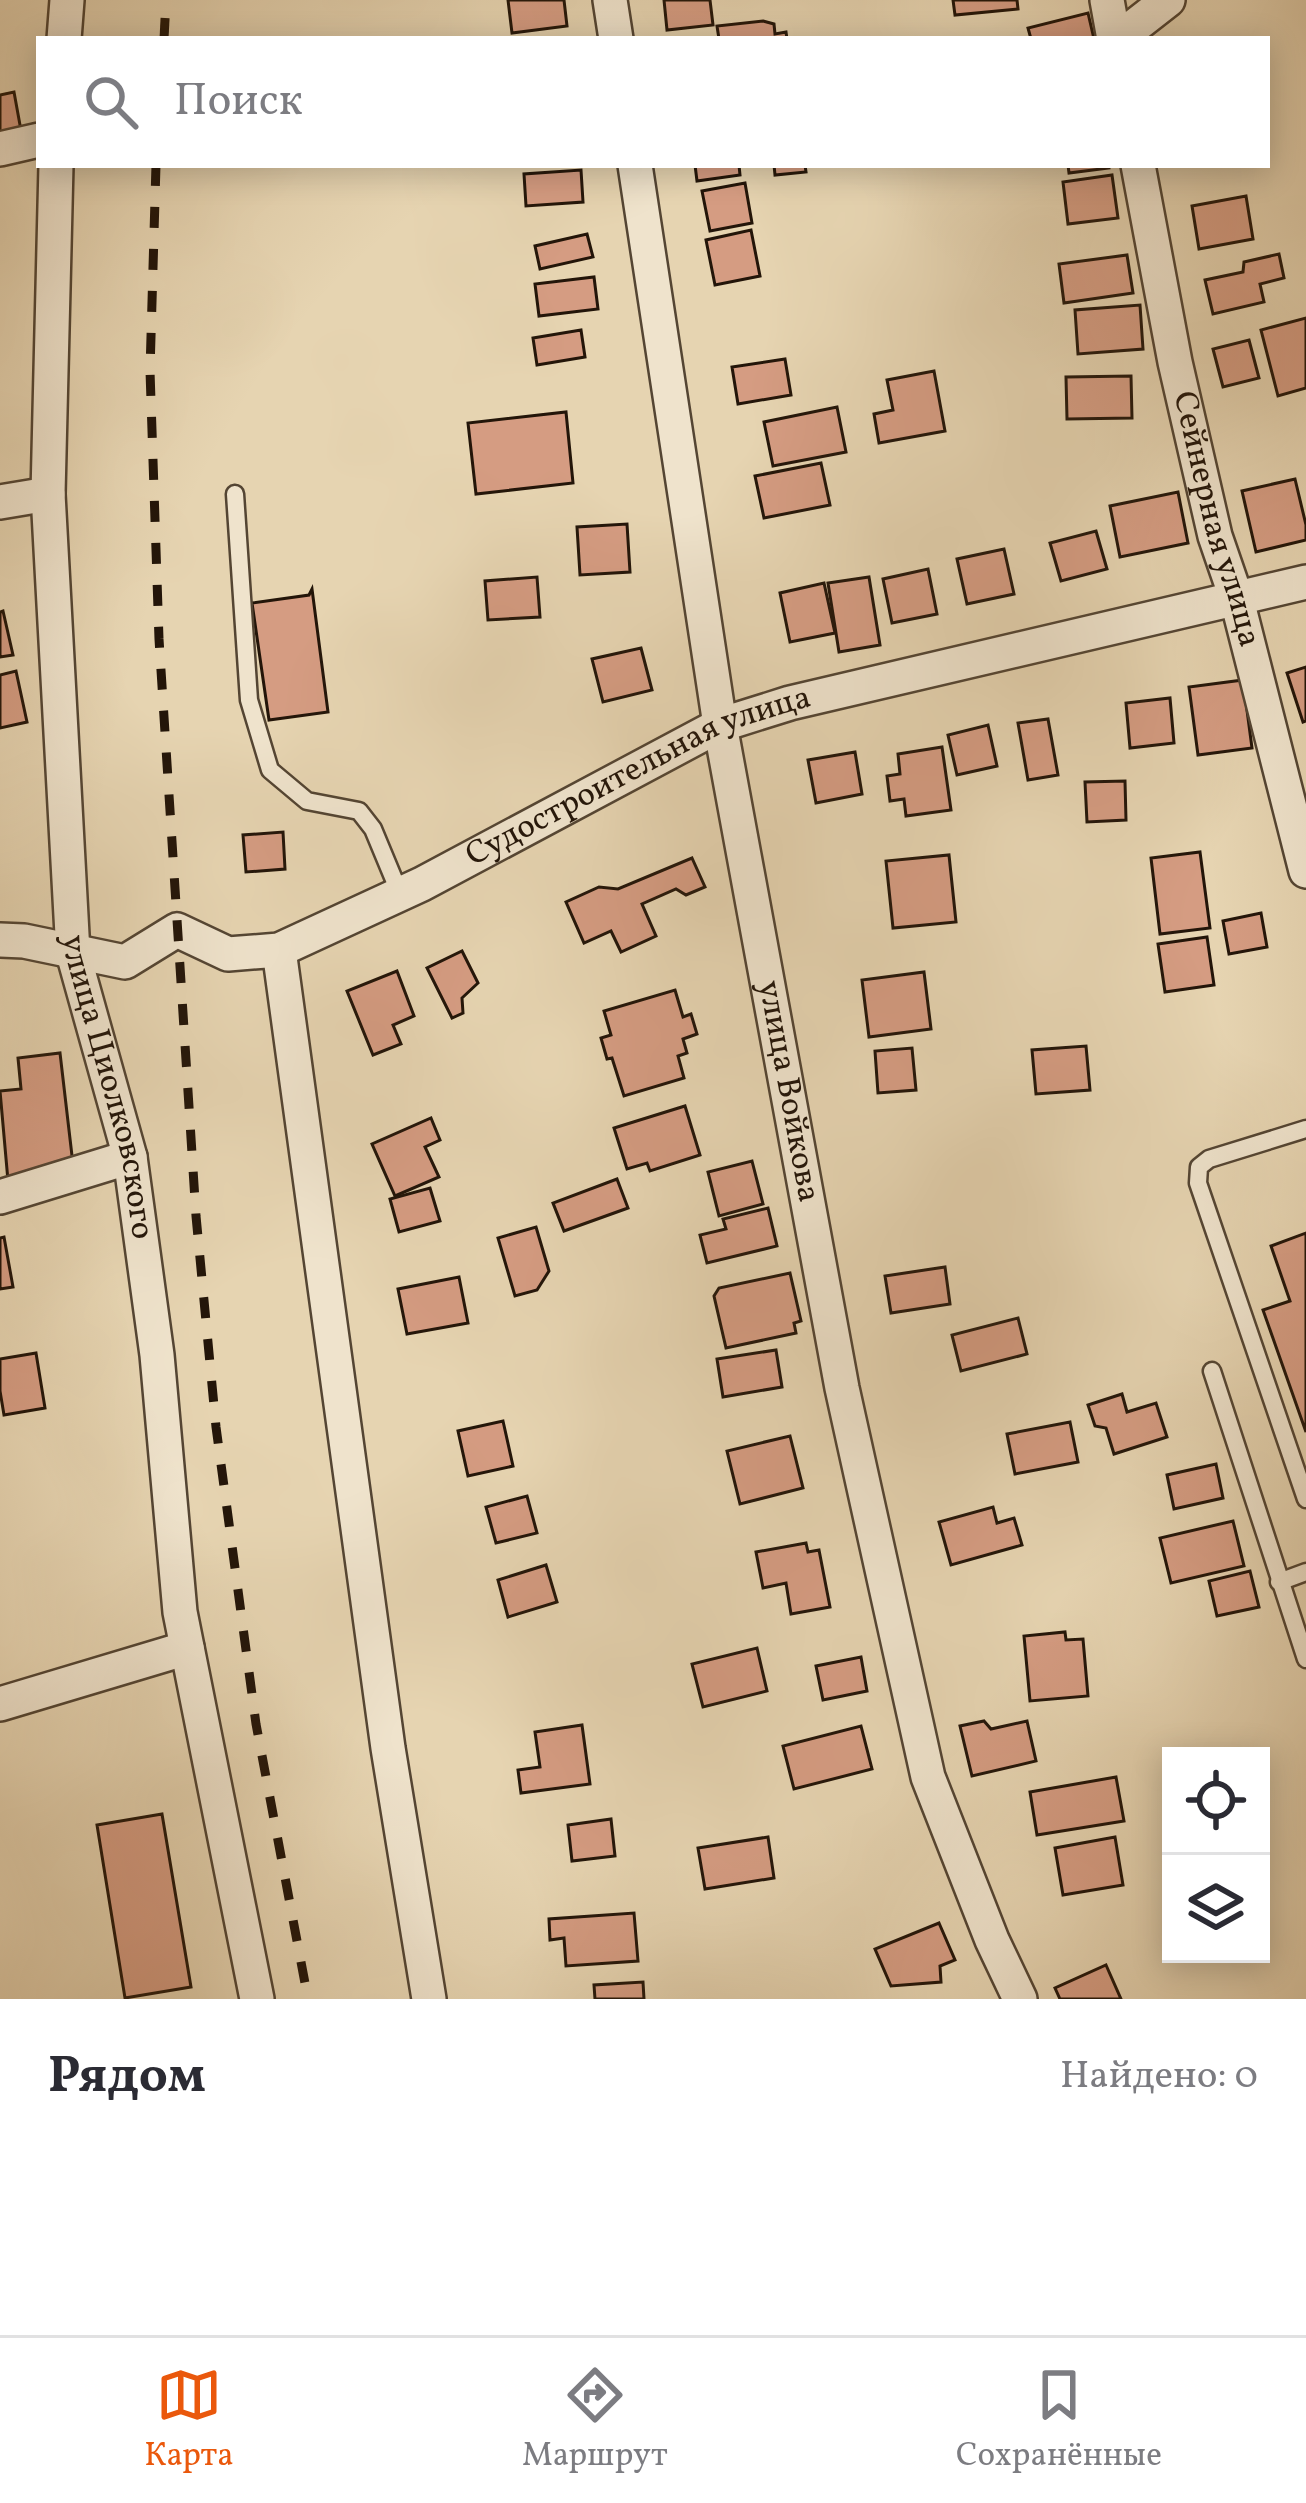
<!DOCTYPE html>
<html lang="ru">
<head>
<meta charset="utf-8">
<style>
	:root { --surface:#fff; --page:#f2f2f3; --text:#2b2b33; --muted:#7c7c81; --line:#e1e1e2; --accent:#ea580c }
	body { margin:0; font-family:Vollkorn,serif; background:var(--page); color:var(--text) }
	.controls { position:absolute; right:36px; bottom:36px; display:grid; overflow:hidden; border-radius:0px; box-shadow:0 6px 30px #0003 }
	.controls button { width:108px; height:108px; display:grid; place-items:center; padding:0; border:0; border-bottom:3px solid var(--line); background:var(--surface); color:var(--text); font:60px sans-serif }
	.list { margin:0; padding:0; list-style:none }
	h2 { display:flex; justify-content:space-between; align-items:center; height:156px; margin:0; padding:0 48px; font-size:51px }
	h2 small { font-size:39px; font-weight:400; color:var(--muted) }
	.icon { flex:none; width:66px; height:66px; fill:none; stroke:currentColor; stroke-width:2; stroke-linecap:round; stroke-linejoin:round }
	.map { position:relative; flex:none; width:1306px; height:1999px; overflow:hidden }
	.search { position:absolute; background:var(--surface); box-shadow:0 6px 30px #0003; left:36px; right:36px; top:36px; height:132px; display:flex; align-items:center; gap:30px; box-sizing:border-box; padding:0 42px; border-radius:0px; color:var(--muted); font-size:45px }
	.sheet { height:336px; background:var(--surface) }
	nav { display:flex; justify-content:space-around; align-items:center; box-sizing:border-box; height:168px; border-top:3px solid var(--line); background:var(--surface); font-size:33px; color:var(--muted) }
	nav a { display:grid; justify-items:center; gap:6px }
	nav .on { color:var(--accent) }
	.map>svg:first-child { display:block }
	.building { fill:#d59c82; stroke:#231509; stroke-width:3 }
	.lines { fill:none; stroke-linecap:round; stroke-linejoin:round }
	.service-casing { stroke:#544533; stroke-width:21 }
	.minor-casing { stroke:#544533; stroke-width:38 }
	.service { stroke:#efe3cc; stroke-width:16 }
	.minor { stroke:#efe3cc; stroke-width:33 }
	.rail { stroke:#231509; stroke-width:9; stroke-dasharray:21 21; stroke-linecap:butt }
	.labels { text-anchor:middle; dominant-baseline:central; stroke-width:10; stroke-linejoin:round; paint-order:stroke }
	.street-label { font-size:33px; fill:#231509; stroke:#efe3cc }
</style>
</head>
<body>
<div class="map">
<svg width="1306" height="1999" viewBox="0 0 1306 1999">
	<rect width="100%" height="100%" fill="#e6d4b1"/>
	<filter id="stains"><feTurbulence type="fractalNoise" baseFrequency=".00167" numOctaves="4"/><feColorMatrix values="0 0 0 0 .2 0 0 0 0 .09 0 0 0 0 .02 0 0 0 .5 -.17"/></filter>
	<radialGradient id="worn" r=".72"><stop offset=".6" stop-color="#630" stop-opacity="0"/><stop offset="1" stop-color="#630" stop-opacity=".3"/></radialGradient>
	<!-- building -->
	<g class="building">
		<polygon points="508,0 564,0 567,26 512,33"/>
		<polygon points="664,0 710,0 713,25 667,30"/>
		<polygon points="953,0 1017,0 1018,9 955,15"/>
		<polygon points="1088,13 1094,39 1031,39 1028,28"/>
		<polygon points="763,21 774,24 775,34 786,32 787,39 719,39 717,26"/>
		<polygon points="14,92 22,136 0,140 0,95"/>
		<polygon points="695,165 739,165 740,175 697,181"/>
		<polygon points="774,165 805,165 806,172 775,175"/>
		<polygon points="1068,165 1109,165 1109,168 1069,173"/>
		<polygon points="581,170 583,202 526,206 524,174"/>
		<polygon points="1112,175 1118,218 1068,224 1063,182"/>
		<polygon points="745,183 752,223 710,231 702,191"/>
		<polygon points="1246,196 1253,239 1199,249 1192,206"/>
		<polygon points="751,230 760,276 715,285 706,240"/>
		<polygon points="587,234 593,257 540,269 535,246"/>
		<polygon points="1279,254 1284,278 1260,284 1264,302 1213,314 1205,280 1243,272 1244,262"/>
		<polygon points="1127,255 1133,293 1064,303 1059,264"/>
		<polygon points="594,277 598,309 539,316 535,284"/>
		<polygon points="1140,305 1143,349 1078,354 1075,310"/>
		<polygon points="1306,318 1306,388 1278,396 1261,330"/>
		<polygon points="581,330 585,357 537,365 533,338"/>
		<polygon points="1249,340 1259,378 1223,387 1213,349"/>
		<polygon points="785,359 791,395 738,404 732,367"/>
		<polygon points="934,371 945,431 879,443 874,414 893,410 887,380"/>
		<polygon points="1131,376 1132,418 1067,419 1066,377"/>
		<polygon points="837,407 846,452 773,466 764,422"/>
		<polygon points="566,412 573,483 476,494 468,423"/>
		<polygon points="821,463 830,505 764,518 755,476"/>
		<polygon points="1295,479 1306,525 1306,540 1256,552 1242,491"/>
		<polygon points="1178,492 1188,543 1120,557 1110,506"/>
		<polygon points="627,524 630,572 580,575 577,527"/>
		<polygon points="1096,531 1107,569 1061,581 1050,543"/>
		<polygon points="1004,549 1014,594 967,604 957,559"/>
		<polygon points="928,569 937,614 892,623 883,579"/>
		<polygon points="537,577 540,617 488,620 485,581"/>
		<polygon points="869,577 880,645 839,652 828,583"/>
		<polygon points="824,583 835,633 790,642 780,593"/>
		<polygon points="312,589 328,712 269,720 252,603 309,595"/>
		<polygon points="3,611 13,655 0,657 0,612"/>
		<polygon points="641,648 652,690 603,702 592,659"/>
		<polygon points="1306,667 1306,721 1303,722 1287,673"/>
		<polygon points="16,671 27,722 0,728 0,675"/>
		<polygon points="1243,680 1252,748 1198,755 1189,687"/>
		<polygon points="1170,698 1174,743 1130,748 1126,703"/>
		<polygon points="1048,719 1058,775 1028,780 1018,723"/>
		<polygon points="988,725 997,766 957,775 948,735"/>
		<polygon points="942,747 951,810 906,816 904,799 890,801 887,776 900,774 898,754"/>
		<polygon points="855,752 862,794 816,803 808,760"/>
		<polygon points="1125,781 1126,820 1087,822 1085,782"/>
		<polygon points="283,832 285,869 246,872 243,835"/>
		<polygon points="1200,852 1210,928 1160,934 1151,858"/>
		<polygon points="949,855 956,922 893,928 886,861"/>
		<polygon points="692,858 705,887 686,895 676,889 642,904 656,936 621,952 611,931 584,943 566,902 599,887 618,889"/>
		<polygon points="1261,913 1267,947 1229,954 1223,921"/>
		<polygon points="1207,937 1214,985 1165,992 1158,944"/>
		<polygon points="462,951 478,983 462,998 463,1013 452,1018 427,968"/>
		<polygon points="397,971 414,1016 393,1025 401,1044 373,1055 347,991"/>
		<polygon points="924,972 931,1029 869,1037 862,980"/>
		<polygon points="675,990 683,1017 691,1014 697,1034 683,1039 687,1053 678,1056 684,1078 624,1096 612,1058 607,1059 601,1038 611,1035 604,1011"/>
		<polygon points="1086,1046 1090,1090 1036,1094 1032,1050"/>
		<polygon points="912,1048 916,1090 878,1093 875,1051"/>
		<polygon points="60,1053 74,1173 8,1181 0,1091 21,1089 18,1058"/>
		<polygon points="685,1106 700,1155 650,1171 647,1163 627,1169 614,1128"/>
		<polygon points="431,1118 440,1140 425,1147 439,1177 395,1196 372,1144"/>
		<polygon points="752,1161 763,1204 719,1216 708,1172"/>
		<polygon points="617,1179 628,1208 564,1231 553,1203"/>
		<polygon points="430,1188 440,1221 399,1232 390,1199"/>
		<polygon points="768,1208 777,1246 707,1263 700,1235 726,1229 723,1219"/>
		<polygon points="536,1227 549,1271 537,1290 515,1296 498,1238"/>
		<polygon points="1306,1233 1306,1432 1263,1310 1290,1301 1271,1246"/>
		<polygon points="4,1237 13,1287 0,1289 0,1238"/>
		<polygon points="945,1267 950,1304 891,1313 885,1276"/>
		<polygon points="790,1273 801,1321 794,1323 796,1333 726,1348 714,1296 719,1288"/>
		<polygon points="459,1277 468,1323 407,1334 398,1289"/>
		<polygon points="1018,1318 1027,1354 961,1371 952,1335"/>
		<polygon points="776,1350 782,1387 723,1397 717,1359"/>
		<polygon points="36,1353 45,1408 4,1415 0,1391 0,1359"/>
		<polygon points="1122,1394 1127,1412 1156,1403 1167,1437 1114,1454 1106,1428 1095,1426 1088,1405"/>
		<polygon points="503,1421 513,1466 468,1476 458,1431"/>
		<polygon points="1070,1422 1078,1462 1015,1474 1007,1434"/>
		<polygon points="790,1436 803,1488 740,1504 727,1451"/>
		<polygon points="1216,1464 1223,1498 1174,1509 1167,1475"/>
		<polygon points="527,1496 537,1533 496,1543 486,1507"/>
		<polygon points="993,1507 997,1523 1014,1518 1022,1545 951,1565 939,1522"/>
		<polygon points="1233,1521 1244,1566 1171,1583 1160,1538"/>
		<polygon points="806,1543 808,1552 819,1550 830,1607 791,1614 786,1583 763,1588 756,1552"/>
		<polygon points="546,1565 557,1602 508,1617 498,1580"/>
		<polygon points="1250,1571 1259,1607 1217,1616 1209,1581"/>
		<polygon points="1065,1632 1066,1640 1083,1639 1088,1696 1030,1701 1024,1636"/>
		<polygon points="757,1648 767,1691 703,1707 692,1664"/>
		<polygon points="861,1657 867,1691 823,1700 816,1666"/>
		<polygon points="984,1721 991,1729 1027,1721 1036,1761 972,1776 960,1726"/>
		<polygon points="582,1725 590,1784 521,1793 518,1770 540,1767 535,1732"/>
		<polygon points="861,1726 872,1769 794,1789 783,1746"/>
		<polygon points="1116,1777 1124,1821 1037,1835 1030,1792"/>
		<polygon points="162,1814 191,1987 125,1998 97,1825"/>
		<polygon points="611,1819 615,1856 572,1861 568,1825"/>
		<polygon points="768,1837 774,1878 705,1889 698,1848"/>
		<polygon points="1115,1837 1123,1885 1063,1895 1055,1848"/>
		<polygon points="634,1913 638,1961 566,1966 564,1938 550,1940 549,1919"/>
		<polygon points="939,1923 955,1960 940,1966 941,1982 891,1986 875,1949"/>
		<polygon points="1106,1965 1121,1999 1060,1999 1055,1988"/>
		<polygon points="643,1982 644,1999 595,1999 594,1985"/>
	</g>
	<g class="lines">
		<!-- service casing -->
		<g class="service-casing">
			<g id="service">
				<polyline points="235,494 249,700 270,770 307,801 359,811 373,829 400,894"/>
				<polyline points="1306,1129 1209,1159 1199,1167 1198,1183 1306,1499"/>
				<polyline points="1212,1371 1306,1659"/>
				<polyline points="1279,1582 1306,1572"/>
			</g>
		</g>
		<!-- minor casing -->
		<g class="minor-casing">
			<g id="minor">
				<polyline points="610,0 616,39"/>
				<polyline points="1107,0 1114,39"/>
				<polyline points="64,39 67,0"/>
				<polyline points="1118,39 1168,0"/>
				<polyline points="0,149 39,140"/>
				<path id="s1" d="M56 165 48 494 73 953 130 1157 157 1355 180 1612 257 1999"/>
				<path id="s2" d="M635 165 720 725 842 1388 928 1777 992 1940 1020 1999"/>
				<path id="s3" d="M1138 165 1175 362 1215 536 1237 600 1306 871"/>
				<polyline points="0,502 48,494"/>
				<path id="s4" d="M0 940 24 941 125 962 177 930 228 954 279 950 422 884 720 725 790 703 1306 582"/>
				<polyline points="279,950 388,1748 429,1999"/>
				<polyline points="0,1197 130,1157"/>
				<polyline points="0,1704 187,1648"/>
			</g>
		</g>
		<!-- service -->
		<use href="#service" class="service"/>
		<!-- minor -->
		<use href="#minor" class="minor"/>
		<!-- rail -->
		<g class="rail">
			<polyline points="164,39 166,0"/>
			<polyline points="156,165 150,371 159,639 196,1216 216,1427 256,1724 308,1999"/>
		</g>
	</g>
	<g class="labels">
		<!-- street labels -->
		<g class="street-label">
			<text stroke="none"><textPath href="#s3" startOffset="363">Сейнерная улица</textPath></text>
			<text stroke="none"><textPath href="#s4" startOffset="696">Судостроительная улица</textPath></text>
			<text stroke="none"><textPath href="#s1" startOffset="927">улица Циолковского</textPath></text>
			<text stroke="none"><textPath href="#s2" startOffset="939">улица Войкова</textPath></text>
		</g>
	</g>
	<rect width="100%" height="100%" filter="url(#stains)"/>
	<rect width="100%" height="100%" fill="url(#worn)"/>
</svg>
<div class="controls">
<button><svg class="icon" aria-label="locate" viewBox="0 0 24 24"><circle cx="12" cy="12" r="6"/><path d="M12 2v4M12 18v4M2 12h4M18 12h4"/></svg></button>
<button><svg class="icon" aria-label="layers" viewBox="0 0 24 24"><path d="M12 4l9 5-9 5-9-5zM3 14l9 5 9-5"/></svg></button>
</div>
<div class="search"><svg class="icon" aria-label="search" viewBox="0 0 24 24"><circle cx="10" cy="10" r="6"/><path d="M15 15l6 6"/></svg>Поиск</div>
</div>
<section class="sheet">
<h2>Рядом<small>Найдено: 0</small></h2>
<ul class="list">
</ul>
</section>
<nav>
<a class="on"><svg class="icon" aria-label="map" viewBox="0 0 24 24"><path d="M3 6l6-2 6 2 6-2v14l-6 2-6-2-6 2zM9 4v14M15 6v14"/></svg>Карта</a>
<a><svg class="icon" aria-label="directions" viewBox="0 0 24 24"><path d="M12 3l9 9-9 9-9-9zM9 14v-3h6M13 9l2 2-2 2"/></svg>Маршрут</a>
<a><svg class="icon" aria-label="saved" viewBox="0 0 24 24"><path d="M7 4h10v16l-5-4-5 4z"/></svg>Сохранённые</a>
</nav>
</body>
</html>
